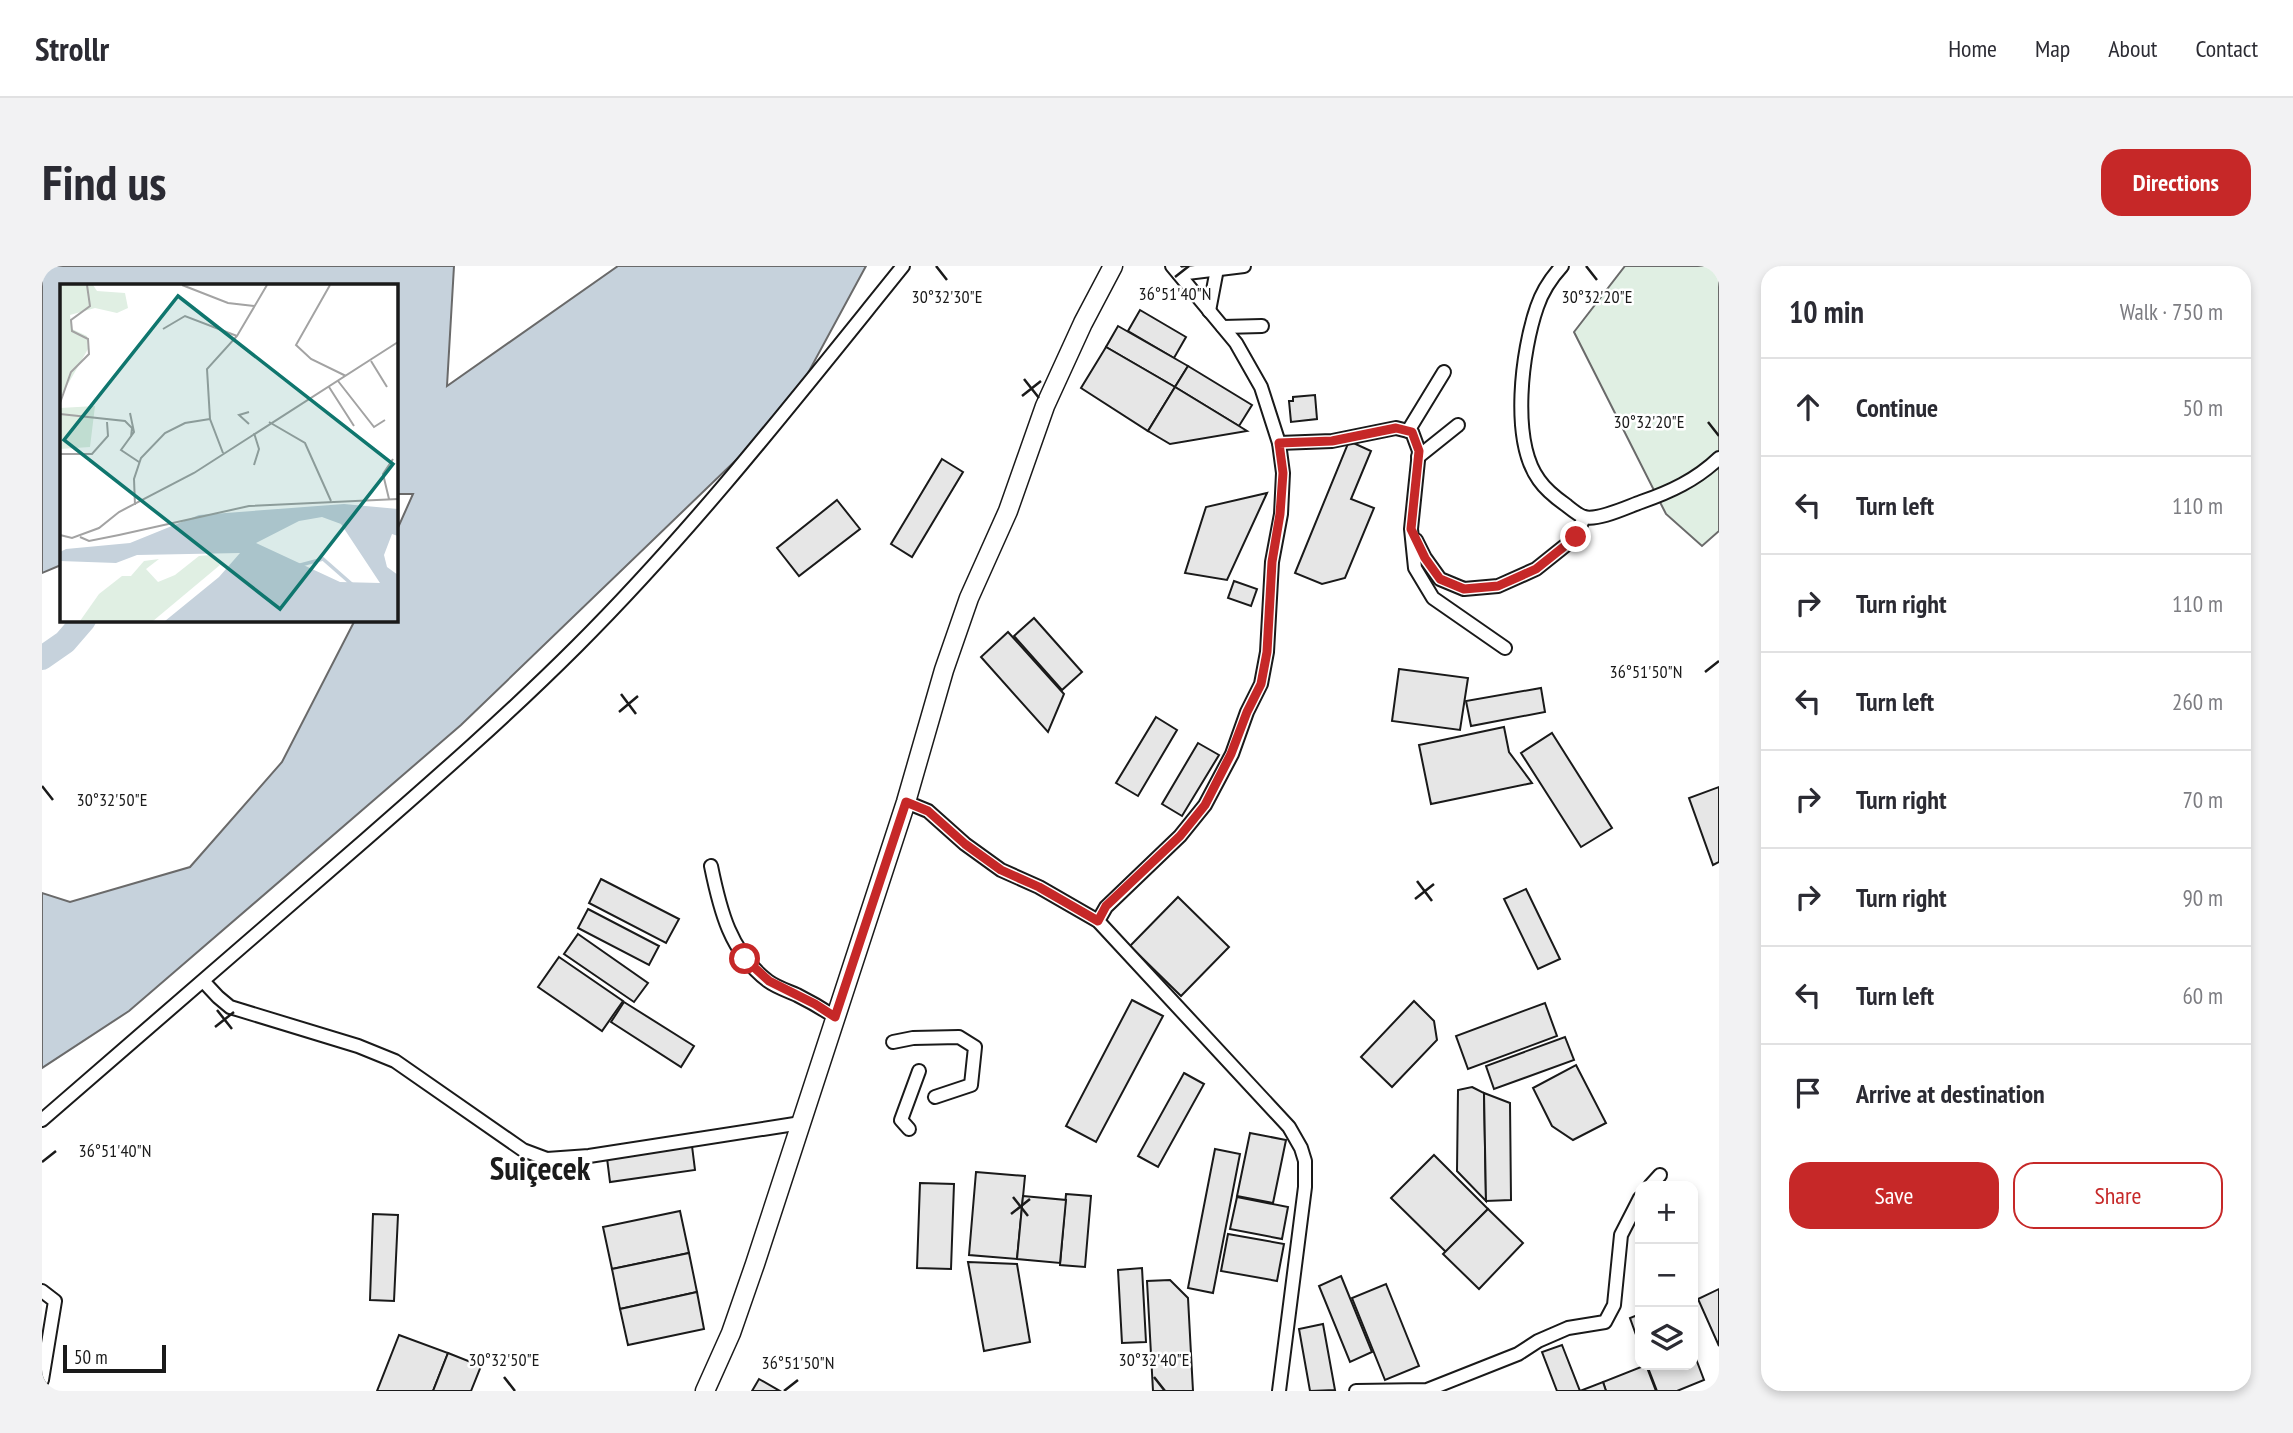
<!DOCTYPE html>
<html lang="en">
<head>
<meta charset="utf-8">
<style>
	:root { --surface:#fff; --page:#f2f2f3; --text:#2b2b33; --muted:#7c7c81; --line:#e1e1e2; --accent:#c62828 }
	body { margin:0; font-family:"PT Sans Narrow",sans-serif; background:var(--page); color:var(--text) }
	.controls { position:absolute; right:21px; bottom:21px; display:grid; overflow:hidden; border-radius:14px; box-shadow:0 4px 10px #0003 }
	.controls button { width:63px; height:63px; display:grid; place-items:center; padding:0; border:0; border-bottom:2px solid var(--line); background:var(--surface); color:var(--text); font:35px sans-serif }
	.scale { position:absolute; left:21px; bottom:18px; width:103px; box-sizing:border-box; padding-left:7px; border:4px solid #1a1a1a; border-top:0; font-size:19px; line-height:24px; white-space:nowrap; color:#1a1a1a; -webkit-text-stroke:5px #fff; paint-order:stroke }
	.stop { position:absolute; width:21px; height:21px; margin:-16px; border:5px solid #c62828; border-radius:50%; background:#fff }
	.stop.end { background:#c62828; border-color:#fff; box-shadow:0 2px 7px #0008 }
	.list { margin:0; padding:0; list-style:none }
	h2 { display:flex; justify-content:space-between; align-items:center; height:91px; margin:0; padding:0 28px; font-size:30px }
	h2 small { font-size:23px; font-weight:400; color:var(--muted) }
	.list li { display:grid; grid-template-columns:46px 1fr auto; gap:21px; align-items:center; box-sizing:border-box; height:98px; padding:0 28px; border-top:2px solid var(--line) }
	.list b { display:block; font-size:26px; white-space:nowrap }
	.list em { font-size:23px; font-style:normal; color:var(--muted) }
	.actions { display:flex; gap:14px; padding:21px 28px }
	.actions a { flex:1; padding:16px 0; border:2px solid var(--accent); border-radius:21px; text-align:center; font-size:24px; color:var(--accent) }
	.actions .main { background:var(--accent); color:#fff }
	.icon { flex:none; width:38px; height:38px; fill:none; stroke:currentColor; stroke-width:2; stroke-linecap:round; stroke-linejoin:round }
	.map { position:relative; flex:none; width:1677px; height:1125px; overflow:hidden; border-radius:21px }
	header { display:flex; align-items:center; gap:42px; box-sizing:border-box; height:98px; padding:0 35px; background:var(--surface); border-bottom:2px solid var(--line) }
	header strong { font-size:33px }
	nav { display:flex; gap:38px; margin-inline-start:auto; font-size:24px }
	.intro { display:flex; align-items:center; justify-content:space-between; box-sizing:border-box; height:168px; padding:0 42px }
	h1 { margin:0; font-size:49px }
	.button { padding:18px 32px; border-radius:21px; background:var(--accent); color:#fff; font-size:24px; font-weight:700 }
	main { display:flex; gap:42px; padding:0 42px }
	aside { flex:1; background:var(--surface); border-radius:21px; box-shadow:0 4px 10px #0003 }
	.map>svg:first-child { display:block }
	.green { fill:#e0efe3; stroke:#6a6a6a; stroke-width:2 }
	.water { fill:#c6d2dc; stroke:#6a6a6a; stroke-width:2 }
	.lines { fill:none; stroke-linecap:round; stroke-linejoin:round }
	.river { stroke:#c6d2dc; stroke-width:24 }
	.building { fill:#e6e6e6; stroke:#1a1a1a; stroke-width:2 }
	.street-casing { stroke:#1a1a1a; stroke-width:16 }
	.secondary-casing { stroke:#1a1a1a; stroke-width:21 }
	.street { stroke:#fff; stroke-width:12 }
	.secondary { stroke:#fff; stroke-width:18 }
	.route { stroke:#c62828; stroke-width:9 }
	.ticks { fill:none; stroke:#1a1a1a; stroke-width:2.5 }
	.labels { text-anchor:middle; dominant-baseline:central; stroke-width:5; stroke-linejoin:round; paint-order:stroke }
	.district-label { font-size:33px; font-weight:bold; fill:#1a1a1a; stroke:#fff }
	.inset-river { fill:none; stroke:#c6d2dc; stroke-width:3.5 }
	.inset-road { fill:none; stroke:#a3a3a3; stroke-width:2 }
	.view { fill:#0f766e; fill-opacity:0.15; stroke:#0f766e; stroke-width:3.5 }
	.inset-edge { fill:none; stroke:#1a1a1a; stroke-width:3.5 }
	.ticks-label { font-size:18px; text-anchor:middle; fill:#1a1a1a; stroke:#fff; stroke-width:5; stroke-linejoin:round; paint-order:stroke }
</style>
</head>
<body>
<header>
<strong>Strollr</strong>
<nav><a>Home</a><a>Map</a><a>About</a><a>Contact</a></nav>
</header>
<div class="intro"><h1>Find us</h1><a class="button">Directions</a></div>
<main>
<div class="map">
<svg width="1677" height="1125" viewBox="0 0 1677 1125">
	<rect width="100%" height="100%" fill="#fff"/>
	<!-- green -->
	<polygon class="green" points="1583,0 1677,0 1677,265 1660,280 1624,248 1532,66"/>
	<!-- water -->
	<polygon class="water" points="0,0 412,0 405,120 576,0 824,0 746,144 419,459 87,745 0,802 0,627 28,636 148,601 240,496 313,354 354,354 354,266 371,228 354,228 354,19 19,19 19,299 0,307"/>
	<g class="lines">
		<!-- river -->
		<polyline class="river" points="0,392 23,376 42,354"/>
	</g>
	<!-- building -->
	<g class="building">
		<polygon points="1098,44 1144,71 1132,92 1086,65"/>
		<polygon points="1076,60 1146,100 1133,121 1064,81"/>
		<polygon points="1064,81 1133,121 1106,165 1039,122"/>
		<polygon points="1146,100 1210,139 1197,160 1133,121"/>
		<polygon points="1133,121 1197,160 1205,165 1128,178 1106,165"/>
		<polygon points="1273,129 1275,153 1249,156 1247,135 1251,135 1251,131"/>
		<polygon points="1307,175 1329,185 1309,233 1332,242 1303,312 1280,318 1253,307"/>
		<polygon points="900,193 921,206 870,291 849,278"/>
		<polygon points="1225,227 1185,314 1143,307 1164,241"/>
		<polygon points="795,234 818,263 757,310 735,282"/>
		<polygon points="1192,315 1215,323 1209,340 1186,332"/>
		<polygon points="992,352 1040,406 1020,424 972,370"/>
		<polygon points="966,366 1022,428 1006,466 939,391"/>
		<polygon points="1357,403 1426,412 1418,464 1350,455"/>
		<polygon points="1499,422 1503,446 1429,460 1424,435"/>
		<polygon points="1114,451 1135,464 1096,530 1074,517"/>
		<polygon points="1462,461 1467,486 1490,517 1389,538 1377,479"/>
		<polygon points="1510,467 1570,562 1539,581 1479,487"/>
		<polygon points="1156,477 1177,489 1140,550 1120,538"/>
		<polygon points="1677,521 1677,596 1671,599 1647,532"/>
		<polygon points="559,613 637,653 624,677 547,637"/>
		<polygon points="1484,623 1518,693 1496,703 1462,633"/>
		<polygon points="1136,631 1187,681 1139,730 1088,680"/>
		<polygon points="546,643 617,680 607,699 536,662"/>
		<polygon points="536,668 606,717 592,736 522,688"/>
		<polygon points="517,691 581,735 560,765 496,721"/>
		<polygon points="1090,734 1121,750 1054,876 1024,860"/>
		<polygon points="1372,735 1392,755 1395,774 1350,821 1319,791"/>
		<polygon points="582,736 652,780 639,801 569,756"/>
		<polygon points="1503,737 1515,770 1426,803 1414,770"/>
		<polygon points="1523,771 1532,794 1452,823 1444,800"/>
		<polygon points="1534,799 1564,857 1531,874 1510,860 1491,822"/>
		<polygon points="1142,807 1162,818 1116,901 1096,890"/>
		<polygon points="1430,821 1442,827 1444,935 1415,905 1416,824"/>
		<polygon points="1442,827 1468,837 1469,934 1444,935"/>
		<polygon points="1208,867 1244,874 1231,937 1195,930"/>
		<polygon points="650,880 653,904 568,916 565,892"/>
		<polygon points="1173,883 1198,888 1171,1027 1146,1022"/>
		<polygon points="1392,889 1446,943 1404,986 1349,932"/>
		<polygon points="934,906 983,910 975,993 927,989"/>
		<polygon points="878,917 912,918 909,1003 875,1002"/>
		<polygon points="1024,928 1049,930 1043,1001 1018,999"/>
		<polygon points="981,930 1024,934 1018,997 975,993"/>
		<polygon points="1195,931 1246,941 1240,973 1188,963"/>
		<polygon points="1446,943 1481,977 1437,1023 1401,988"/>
		<polygon points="638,945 647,987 570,1003 561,961"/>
		<polygon points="331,948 356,949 352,1035 328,1034"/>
		<polygon points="1186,968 1242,978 1235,1015 1179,1005"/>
		<polygon points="647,987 655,1026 578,1043 570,1003"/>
		<polygon points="926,996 975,998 988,1076 942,1085"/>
		<polygon points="1100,1002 1104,1076 1080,1077 1076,1004"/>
		<polygon points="1299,1010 1330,1086 1308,1096 1277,1020"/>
		<polygon points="1128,1014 1146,1032 1151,1125 1111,1125 1105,1015"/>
		<polygon points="1344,1018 1377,1100 1343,1114 1310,1032"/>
		<polygon points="1677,1023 1677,1080 1656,1033"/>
		<polygon points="655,1026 662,1063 586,1079 578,1043"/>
		<polygon points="1598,1048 1598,1080 1588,1052"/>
		<polygon points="1281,1058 1293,1124 1268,1125 1257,1063"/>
		<polygon points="357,1069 406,1087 391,1125 335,1125"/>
		<polygon points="1520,1079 1538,1125 1515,1125 1500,1086"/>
		<polygon points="1651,1085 1662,1114 1635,1125 1615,1125 1605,1099 1651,1099"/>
		<polygon points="406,1087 439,1100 429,1125 391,1125"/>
		<polygon points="1604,1099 1614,1125 1564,1125 1561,1116"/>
		<polygon points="717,1113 738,1125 710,1125"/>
		<polygon points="1561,1116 1564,1125 1537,1125 1538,1125"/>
	</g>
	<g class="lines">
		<!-- street casing -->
		<g class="street-casing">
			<g id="street">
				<path d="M1520 0C1509 12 1500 26 1495 41 1480 84 1468 174 1497 214 1504 224 1514 232 1524 239 1529 243 1536 249 1542 251 1556 255 1585 241 1599 236 1628 226 1654 214 1677 192"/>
				<polyline points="1137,8 1202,0"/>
				<polyline points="1167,45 1175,3"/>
				<polyline points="1181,61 1220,60"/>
				<polyline points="1366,165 1402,106"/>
				<polyline points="1237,177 1290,175 1354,162 1370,166 1377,185 1369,263 1373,302 1391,332 1463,382"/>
				<polyline points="1376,191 1416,159"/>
				<polyline points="1374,274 1383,292 1398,313 1422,323 1456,320 1494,303 1534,271 1542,251"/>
				<polyline points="864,536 886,545 923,578 959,604 997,621 1056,655 1247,861 1259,882 1263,895 1263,921 1237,1125"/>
				<path d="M669 600C678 644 688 686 726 715 734 721 746 725 755 729 769 736 781 743 793 751"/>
				<polyline points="1056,655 1064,641 1138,570 1163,539 1190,488 1205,446 1219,418 1225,386 1230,296 1239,248 1241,207 1237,177 1219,121 1194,77 1130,0"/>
				<polyline points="162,716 176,731 188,741 316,780 353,795 481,884 505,893 547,890 759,857"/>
				<polyline points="851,776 871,772 917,771 933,781 929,819 893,831"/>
				<path d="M0 854C108 761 216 668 323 574 395 511 467 448 535 380 653 262 756 130 861 0"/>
				<polyline points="867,863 859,854 877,805"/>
				<polyline points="1608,920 1618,909"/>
				<polyline points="0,1025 13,1035 0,1114"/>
				<polyline points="1314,1125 1385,1124 1476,1088 1496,1075 1526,1062 1563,1056 1572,1039 1579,969 1598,932"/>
			</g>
		</g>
		<!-- secondary casing -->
		<g class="secondary-casing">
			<polyline id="secondary" points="663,1125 689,1067 713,998 864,536 902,404 927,332 966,245 1003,140 1041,57 1071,0"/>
		</g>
		<!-- street -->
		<use href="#street" class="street"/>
		<!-- secondary -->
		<use href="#secondary" class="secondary"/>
	</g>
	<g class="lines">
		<!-- route -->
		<polyline class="route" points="703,693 727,715 773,738 793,751 864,536 886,545 923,578 959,604 997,621 1056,655 1064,640 1138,570 1163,539 1189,488 1205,446 1219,418 1225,386 1230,296 1238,248 1241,207 1237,177 1290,175 1354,162 1370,166 1377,185 1369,263 1383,292 1398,313 1422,323 1456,320 1494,303 1534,271"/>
	</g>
	<!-- ticks -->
	<path class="ticks" d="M894 0 905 14M1544 0 1555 14M1133 11 1147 0M982 113 997 132M980 130 999 115M1666 156 1677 170M1663 406 1677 395M579 428 594 448M577 446 596 430M0 520 11 534M1375 615 1390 635M1373 633 1392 618M175 744 190 763M173 761 192 746M0 896 14 885M971 931 986 950M969 948 988 933M462 1111 473 1125M1112 1111 1123 1125M742 1125 756 1114"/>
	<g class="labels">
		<!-- district labels -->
		<g class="district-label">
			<text x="498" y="901">Suiçecek</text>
		</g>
	</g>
	<!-- overview -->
	<g transform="translate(18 18)">
		<rect width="338" height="338" fill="#fff"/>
		<path d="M0 1H33L37 7 65 9 68 24 57 29 35 24 10 31 12 45 27 52 28 65 0 114ZM35 122 30 163 0 165V124ZM151 271 160 281 93 337H20L39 310 62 292H71L84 277 99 275 86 285 98 298 115 291 139 272Z" fill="#e0efe3"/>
		<path d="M284 220 338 225V252L332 250 324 271 327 283 338 291V337H105L159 293 180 269 77 271 56 279 0 277V268L6 265 70 259 139 231ZM262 233 281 240 320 299 280 298 196 259 239 237Z" fill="#c6d2dc" fill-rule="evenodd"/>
		<path class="inset-river" d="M233 283 263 275 295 303"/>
		<path class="inset-road" d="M122 1 168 19 194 22M270 1 236 61 251 75 286 92M103 45 125 32 177 52M311 77 327 103M278 97 314 143 325 136M269 103 294 142M0 119 11 88 29 70 28 55 12 47 11 36 30 22 27 1M70 129 74 148 61 166 79 178M0 130 65 137 72 144 71 153M209 138 245 159 271 217M189 140 179 131 189 128M194 149 199 165 194 181M163 169 150 135 147 85 177 52 207 1M0 170H32L48 152 47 138M329 215 323 190 333 175M75 221 74 195 81 174 105 149 125 139 150 135M0 251 12 254 39 244 59 228 134 189 338 58M20 253 29 257 59 251 189 222 338 215"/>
		<path class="view" d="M118 12 333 180 220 325 4 156Z"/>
		<rect width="338" height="338" class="inset-edge"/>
	</g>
	<g class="ticks-label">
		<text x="1133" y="34">36°51'40"N</text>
		<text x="905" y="37">30°32'30"E</text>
		<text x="1555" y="37">30°32'20"E</text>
		<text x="1607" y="162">30°32'20"E</text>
		<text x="1604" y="412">36°51'50"N</text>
		<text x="70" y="540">30°32'50"E</text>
		<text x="73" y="891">36°51'40"N</text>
		<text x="462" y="1100">30°32'50"E</text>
		<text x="1112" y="1100">30°32'40"E</text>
		<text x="756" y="1103">36°51'50"N</text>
	</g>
</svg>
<div class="controls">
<button>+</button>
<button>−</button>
<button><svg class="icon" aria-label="layers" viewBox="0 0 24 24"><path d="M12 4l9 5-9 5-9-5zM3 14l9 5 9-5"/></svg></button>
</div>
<div class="scale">50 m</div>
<div class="stop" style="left:703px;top:693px"></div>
<div class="stop end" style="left:1534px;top:271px"></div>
</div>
<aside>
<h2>10 min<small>Walk · 750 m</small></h2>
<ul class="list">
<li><svg class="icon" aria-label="ahead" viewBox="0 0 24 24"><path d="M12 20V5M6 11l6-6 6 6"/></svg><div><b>Continue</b></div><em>50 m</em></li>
<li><svg class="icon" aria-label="left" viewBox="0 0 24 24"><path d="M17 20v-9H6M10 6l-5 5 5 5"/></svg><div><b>Turn left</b></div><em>110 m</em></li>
<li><svg class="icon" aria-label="right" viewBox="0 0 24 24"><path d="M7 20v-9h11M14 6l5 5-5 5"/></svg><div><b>Turn right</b></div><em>110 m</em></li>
<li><svg class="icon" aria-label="left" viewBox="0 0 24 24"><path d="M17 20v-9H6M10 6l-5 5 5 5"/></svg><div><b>Turn left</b></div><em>260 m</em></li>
<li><svg class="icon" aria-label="right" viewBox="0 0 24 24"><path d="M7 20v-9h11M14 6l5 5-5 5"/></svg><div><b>Turn right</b></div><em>70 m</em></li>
<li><svg class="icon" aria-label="right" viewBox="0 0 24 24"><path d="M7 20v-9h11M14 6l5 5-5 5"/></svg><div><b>Turn right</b></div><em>90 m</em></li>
<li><svg class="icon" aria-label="left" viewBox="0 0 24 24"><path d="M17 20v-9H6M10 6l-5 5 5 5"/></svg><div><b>Turn left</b></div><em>60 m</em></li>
<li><svg class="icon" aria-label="arrive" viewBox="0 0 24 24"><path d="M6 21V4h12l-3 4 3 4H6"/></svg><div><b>Arrive at destination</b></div></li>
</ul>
<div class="actions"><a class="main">Save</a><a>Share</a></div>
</aside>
</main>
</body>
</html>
